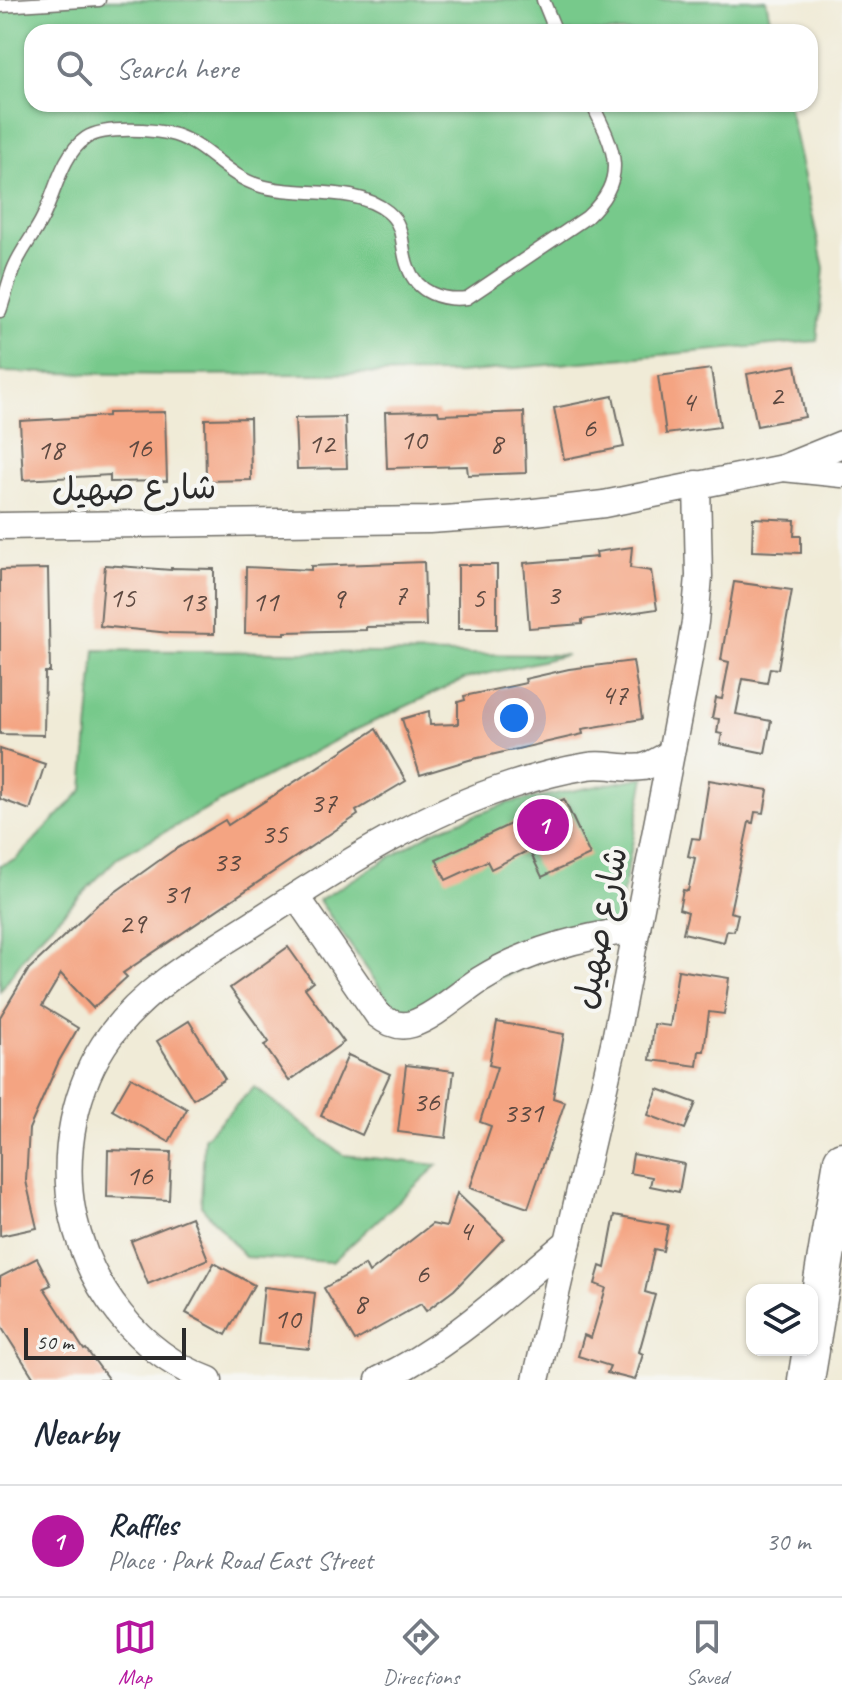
<!DOCTYPE html>
<html lang="en">
<head>
<meta charset="utf-8">
<style>
	:root { --surface:#fff; --page:#f2f2f3; --text:#1f2937; --muted:#747a83; --line:#e0e1e3; --accent:#b5179e }
	body { margin:0; font-family:Caveat,"Playpen Sans Arabic",sans-serif; background:var(--page); color:var(--text) }
	.controls { position:absolute; right:24px; bottom:24px; display:grid; overflow:hidden; border-radius:16px; box-shadow:0 2px 6px #0004 }
	.controls button { width:72px; height:72px; display:grid; place-items:center; padding:0; border:0; border-bottom:2px solid var(--line); background:var(--surface); color:var(--text); font:40px sans-serif }
	.scale { position:absolute; left:24px; bottom:20px; width:162px; box-sizing:border-box; padding-left:8px; border:4px solid #2b2b2b; border-top:0; font-size:22px; line-height:28px; white-space:nowrap; color:#2b2b2b; -webkit-text-stroke:6px #f6f6f2; paint-order:stroke }
	.you { position:absolute; left:514px; top:718px; width:28px; height:28px; margin:-20px; border:6px solid #fff; border-radius:50%; background:#1a73e8; box-shadow:0 0 0 12px #1a73e833 }
	.badge { display:grid; place-items:center; width:52px; height:52px; border-radius:50%; background:var(--accent); color:#fff; font-size:26px; font-weight:700 }
	.pin { position:absolute; translate:-50% -50%; border:4px solid #fff; box-shadow:0 2px 8px #0006 }
	.list { margin:0; padding:0; list-style:none }
	h2 { display:flex; justify-content:space-between; align-items:center; height:104px; margin:0; padding:0 32px; font-size:34px }
	h2 small { font-size:26px; font-weight:400; color:var(--muted) }
	.list li { display:grid; grid-template-columns:52px 1fr auto; gap:24px; align-items:center; box-sizing:border-box; height:112px; padding:0 32px; border-top:2px solid var(--line) }
	.list b { display:block; font-size:30px; white-space:nowrap }
	.list p { margin:0; font-size:26px; white-space:nowrap; color:var(--muted) }
	.list em { font-size:26px; font-style:normal; color:var(--muted) }
	.icon { flex:none; width:44px; height:44px; fill:none; stroke:currentColor; stroke-width:2; stroke-linecap:round; stroke-linejoin:round }
	.map { position:relative; flex:none; width:842px; height:1380px; overflow:hidden }
	.search { position:absolute; background:var(--surface); box-shadow:0 2px 6px #0004; left:24px; right:24px; top:24px; height:88px; display:flex; align-items:center; gap:20px; box-sizing:border-box; padding:0 28px; border-radius:24px; color:var(--muted); font-size:30px }
	.sheet { height:216px; background:var(--surface) }
	nav { display:flex; justify-content:space-around; align-items:center; box-sizing:border-box; height:112px; border-top:2px solid var(--line); background:var(--surface); font-size:22px; color:var(--muted) }
	nav a { display:grid; justify-items:center; gap:4px }
	nav .on { color:var(--accent) }
	.map>svg:first-child { display:block }
	.green { fill:#77c98b; stroke:#517a5b; stroke-width:2 }
	.building { fill:#f4a482 }
	.lines { fill:none; stroke-linecap:round; stroke-linejoin:round }
	.lane-casing { stroke:#706e67; stroke-width:15 }
	.street-casing { stroke:#706e67; stroke-width:29 }
	.secondary-casing { stroke:#706e67; stroke-width:39 }
	.lane { stroke:#fff; stroke-width:12 }
	.street { stroke:#fff; stroke-width:26 }
	.secondary { stroke:#fff; stroke-width:36 }
	.labels { text-anchor:middle; dominant-baseline:central; stroke-width:8; stroke-linejoin:round; paint-order:stroke }
	.number-label { font-size:30px; fill:#5d4941 }
	.street-label { font-size:34px; fill:#2b2b2b; stroke:#f6f6f2 }
</style>
</head>
<body>
<div class="map">
<svg width="842" height="1380" viewBox="0 0 842 1380">
	<rect width="100%" height="100%" fill="#f6f6f2"/>
	<filter id="ink" filterUnits="userSpaceOnUse"><feTurbulence type="fractalNoise" baseFrequency=".0125" numOctaves="2"/><feDisplacementMap in="SourceGraphic" scale="16" xChannelSelector="R" yChannelSelector="G"/><feConvolveMatrix kernelMatrix="1 2 1 2 8 2 1 2 1" color-interpolation-filters="sRGB"/></filter>
	<filter id="wash" filterUnits="userSpaceOnUse"><feTurbulence type="fractalNoise" baseFrequency=".006" numOctaves="4" result="noise"/><feDisplacementMap in="SourceGraphic" scale="32" xChannelSelector="R" yChannelSelector="G"/><feGaussianBlur stdDeviation="1.8" result="paint"/><feColorMatrix in="noise" values="0 0 0 0 0 0 0 0 0 0 0 0 0 0 0 0 0 1.4 0 .05"/><feComposite in="paint" operator="in"/></filter>
	<g filter="url(#wash)">
		<rect width="100%" height="100%" fill="#f0ebd7"/>
		<!-- green -->
		<g class="green">
			<polygon points="0,0 766,0 773,32 32,32 32,104 788,104 824,268 817,341 458,373 171,375 0,372"/>
			<polygon points="95,650 567,655 464,679 345,735 118,857 34,943 0,991 0,865 15,860 83,790"/>
			<polygon points="645,777 616,929 422,1011 392,1005 319,900 434,831 508,803"/>
			<polygon points="254,1087 343,1155 438,1165 332,1262 245,1257 201,1206 204,1138"/>
		</g>
		<g id="blocks">
			<!-- building -->
			<g class="building">
				<polygon points="796,365 805,417 757,426 747,374"/>
				<polygon points="711,369 720,427 666,434 658,376"/>
				<polygon points="613,396 624,447 564,459 554,408"/>
				<polygon points="438,411 439,415 524,412 526,473 468,475 467,466 387,468 385,412"/>
				<polygon points="165,412 167,481 110,482 110,475 23,480 20,421 108,416 108,413"/>
				<polygon points="345,417 347,468 297,469 295,418"/>
				<polygon points="250,418 251,480 206,481 205,419"/>
				<polygon points="753,518 795,520 794,536 801,536 801,553 752,551"/>
				<polygon points="632,547 630,568 651,571 657,609 582,620 582,624 529,628 524,563 597,557 596,552"/>
				<polygon points="424,562 426,626 366,627 366,630 285,632 285,634 245,633 246,567 311,570 311,566"/>
				<polygon points="105,565 171,570 171,568 214,569 214,634 170,633 100,626"/>
				<rect x="458" y="565" width="39" height="64"/>
				<polygon points="48,569 50,672 45,672 44,735 0,734 0,570"/>
				<polygon points="734,582 792,590 778,669 770,668 767,683 743,679 736,714 771,721 765,753 720,744 722,734 717,733 719,719 712,718 716,698 722,699 729,662 721,660"/>
				<polygon points="633,661 642,719 582,729 583,734 469,760 420,775 402,719 429,711 430,725 458,724 458,702 465,700 464,696 526,683 525,679 569,669"/>
				<polygon points="376,729 406,781 356,811 358,815 123,973 127,977 93,1008 61,974 42,1006 78,1028 59,1061 29,1129 26,1181 37,1228 0,1236 0,1017 29,969 97,905 171,852 225,820 228,825"/>
				<polygon points="0,749 45,764 30,810 0,799"/>
				<polygon points="709,780 768,790 764,813 755,812 753,823 749,822 730,912 738,914 734,931 727,930 724,942 683,933 688,912 679,909 683,890 688,891 695,858 688,856 692,838 700,839"/>
				<polygon points="564,799 590,855 542,877 529,850 491,869 487,861 446,880 436,859"/>
				<polygon points="288,947 313,982 305,988 344,1042 289,1081 264,1045 269,1042 230,988"/>
				<polygon points="678,970 729,978 724,1014 709,1012 704,1051 699,1051 697,1066 650,1060 654,1024 670,1026"/>
				<polygon points="189,1021 225,1079 193,1099 157,1041"/>
				<polygon points="497,1022 564,1034 553,1098 565,1102 528,1208 470,1188 491,1126 480,1122 497,1067 489,1065"/>
				<polygon points="348,1055 390,1074 362,1135 321,1116"/>
				<polygon points="406,1065 454,1071 446,1138 398,1132"/>
				<polygon points="131,1077 187,1109 169,1142 112,1110"/>
				<polygon points="658,1089 696,1103 685,1129 648,1115"/>
				<polygon points="108,1150 171,1152 169,1200 107,1197"/>
				<polygon points="633,1154 684,1164 679,1192 650,1186 652,1177 630,1173"/>
				<polygon points="457,1193 504,1238 454,1290 426,1311 421,1304 355,1341 324,1288 365,1265 369,1273 432,1224 446,1227"/>
				<polygon points="615,1215 668,1225 663,1251 654,1249 645,1292 655,1295 639,1352 643,1354 635,1380 607,1373 610,1366 578,1356 584,1335 591,1338 606,1288 595,1284 600,1266 605,1268"/>
				<polygon points="191,1217 208,1259 148,1284 131,1241"/>
				<polygon points="37,1258 51,1285 44,1288 84,1350 86,1349 109,1380 35,1380 0,1325 0,1277"/>
				<polygon points="214,1263 254,1285 226,1335 186,1313"/>
				<polygon points="264,1287 315,1293 309,1349 258,1344"/>
			</g>
		</g>
	</g>
	<g filter="url(#ink)">
		<use href="#blocks" fill-opacity="0" stroke="#706e67" stroke-width="2"/>
		<g class="lines">
			<!-- lane casing -->
			<g class="lane-casing">
				<g id="lane">
					<polyline points="543,0 556,32"/>
					<polyline points="0,6 99,0"/>
					<path d="M0 311C5 297 8 283 13 270 20 251 34 236 43 217 55 193 62 154 86 138 104 126 154 129 175 135 207 145 227 176 258 185 298 198 353 184 388 212 406 227 400 247 408 267 417 293 442 301 467 298L587 217C629 178 615 150 592 104"/>
				</g>
			</g>
			<!-- street casing -->
			<g class="street-casing">
				<g id="street">
					<polyline points="783,468 842,474"/>
					<polyline points="0,526 429,520 517,514 604,504 783,468 842,444"/>
					<path d="M296 896 378 1015C388 1023 399 1028 412 1024 434 1017 460 993 480 980 527 950 582 937 637 929"/>
					<path d="M209 1380C138 1353 89 1288 73 1215 61 1156 74 1085 110 1036 148 985 204 955 257 921 339 868 418 815 512 785 536 777 563 770 588 766 606 763 625 770 643 767 652 765 662 758 670 754"/>
					<path d="M379 1380C450 1347 508 1291 568 1242"/>
					<polyline points="536,1380 616,1035 684,687 695,622 699,576 697,484"/>
				</g>
			</g>
			<!-- secondary casing -->
			<g class="secondary-casing">
				<g id="secondary">
					<polyline points="812,1341 842,1160"/>
					<polyline points="806,1380 811,1350"/>
				</g>
			</g>
			<!-- lane -->
			<use href="#lane" class="lane"/>
			<!-- street -->
			<use href="#street" class="street"/>
			<!-- secondary -->
			<use href="#secondary" class="secondary"/>
		</g>
	</g>
	<g class="labels">
		<!-- number labels -->
		<g class="number-label">
			<text x="776" y="395">2</text>
			<text x="688" y="401">4</text>
			<text x="589" y="427">6</text>
			<text x="413" y="439">10</text>
			<text x="321" y="443">12</text>
			<text x="496" y="443">8</text>
			<text x="138" y="447">16</text>
			<text x="50" y="449">18</text>
			<text x="400" y="594">7</text>
			<text x="553" y="594">3</text>
			<text x="122" y="597">15</text>
			<text x="478" y="597">5</text>
			<text x="338" y="598">9</text>
			<text x="192" y="601">13</text>
			<text x="265" y="601">11</text>
			<text x="614" y="694">47</text>
			<text x="323" y="802">37</text>
			<text x="274" y="833">35</text>
			<text x="226" y="861">33</text>
			<text x="176" y="893">31</text>
			<text x="132" y="923">29</text>
			<text x="426" y="1101">36</text>
			<text x="523" y="1112">331</text>
			<text x="139" y="1175">16</text>
			<text x="465" y="1230">4</text>
			<text x="422" y="1273">6</text>
			<text x="360" y="1303">8</text>
			<text x="287" y="1318">10</text>
		</g>
		<!-- street labels -->
		<g class="street-label">
			<text transform="translate(134 488) rotate(-1)">شارع صهيل</text>
			<text transform="translate(600 928) rotate(-79)">شارع صهيل</text>
		</g>
	</g>
</svg>
<div class="controls">
<button><svg class="icon" aria-label="layers" viewBox="0 0 24 24"><path d="M12 4l9 5-9 5-9-5zM3 14l9 5 9-5"/></svg></button>
</div>
<div class="scale">50 m</div>
<div class="you"></div>
<div class="pin badge" style="left:543px;top:825px">1</div>
<div class="search"><svg class="icon" aria-label="search" viewBox="0 0 24 24"><circle cx="10" cy="10" r="6"/><path d="M15 15l6 6"/></svg>Search here</div>
</div>
<section class="sheet">
<h2>Nearby<small></small></h2>
<ul class="list">
<li><span class="badge">1</span><div><b>Raffles</b><p>Place · Park Road East Street</p></div><em>30 m</em></li>
</ul>
</section>
<nav>
<a class="on"><svg class="icon" aria-label="map" viewBox="0 0 24 24"><path d="M3 6l6-2 6 2 6-2v14l-6 2-6-2-6 2zM9 4v14M15 6v14"/></svg>Map</a>
<a><svg class="icon" aria-label="directions" viewBox="0 0 24 24"><path d="M12 3l9 9-9 9-9-9zM9 14v-3h6M13 9l2 2-2 2"/></svg>Directions</a>
<a><svg class="icon" aria-label="saved" viewBox="0 0 24 24"><path d="M7 4h10v16l-5-4-5 4z"/></svg>Saved</a>
</nav>
</body>
</html>
